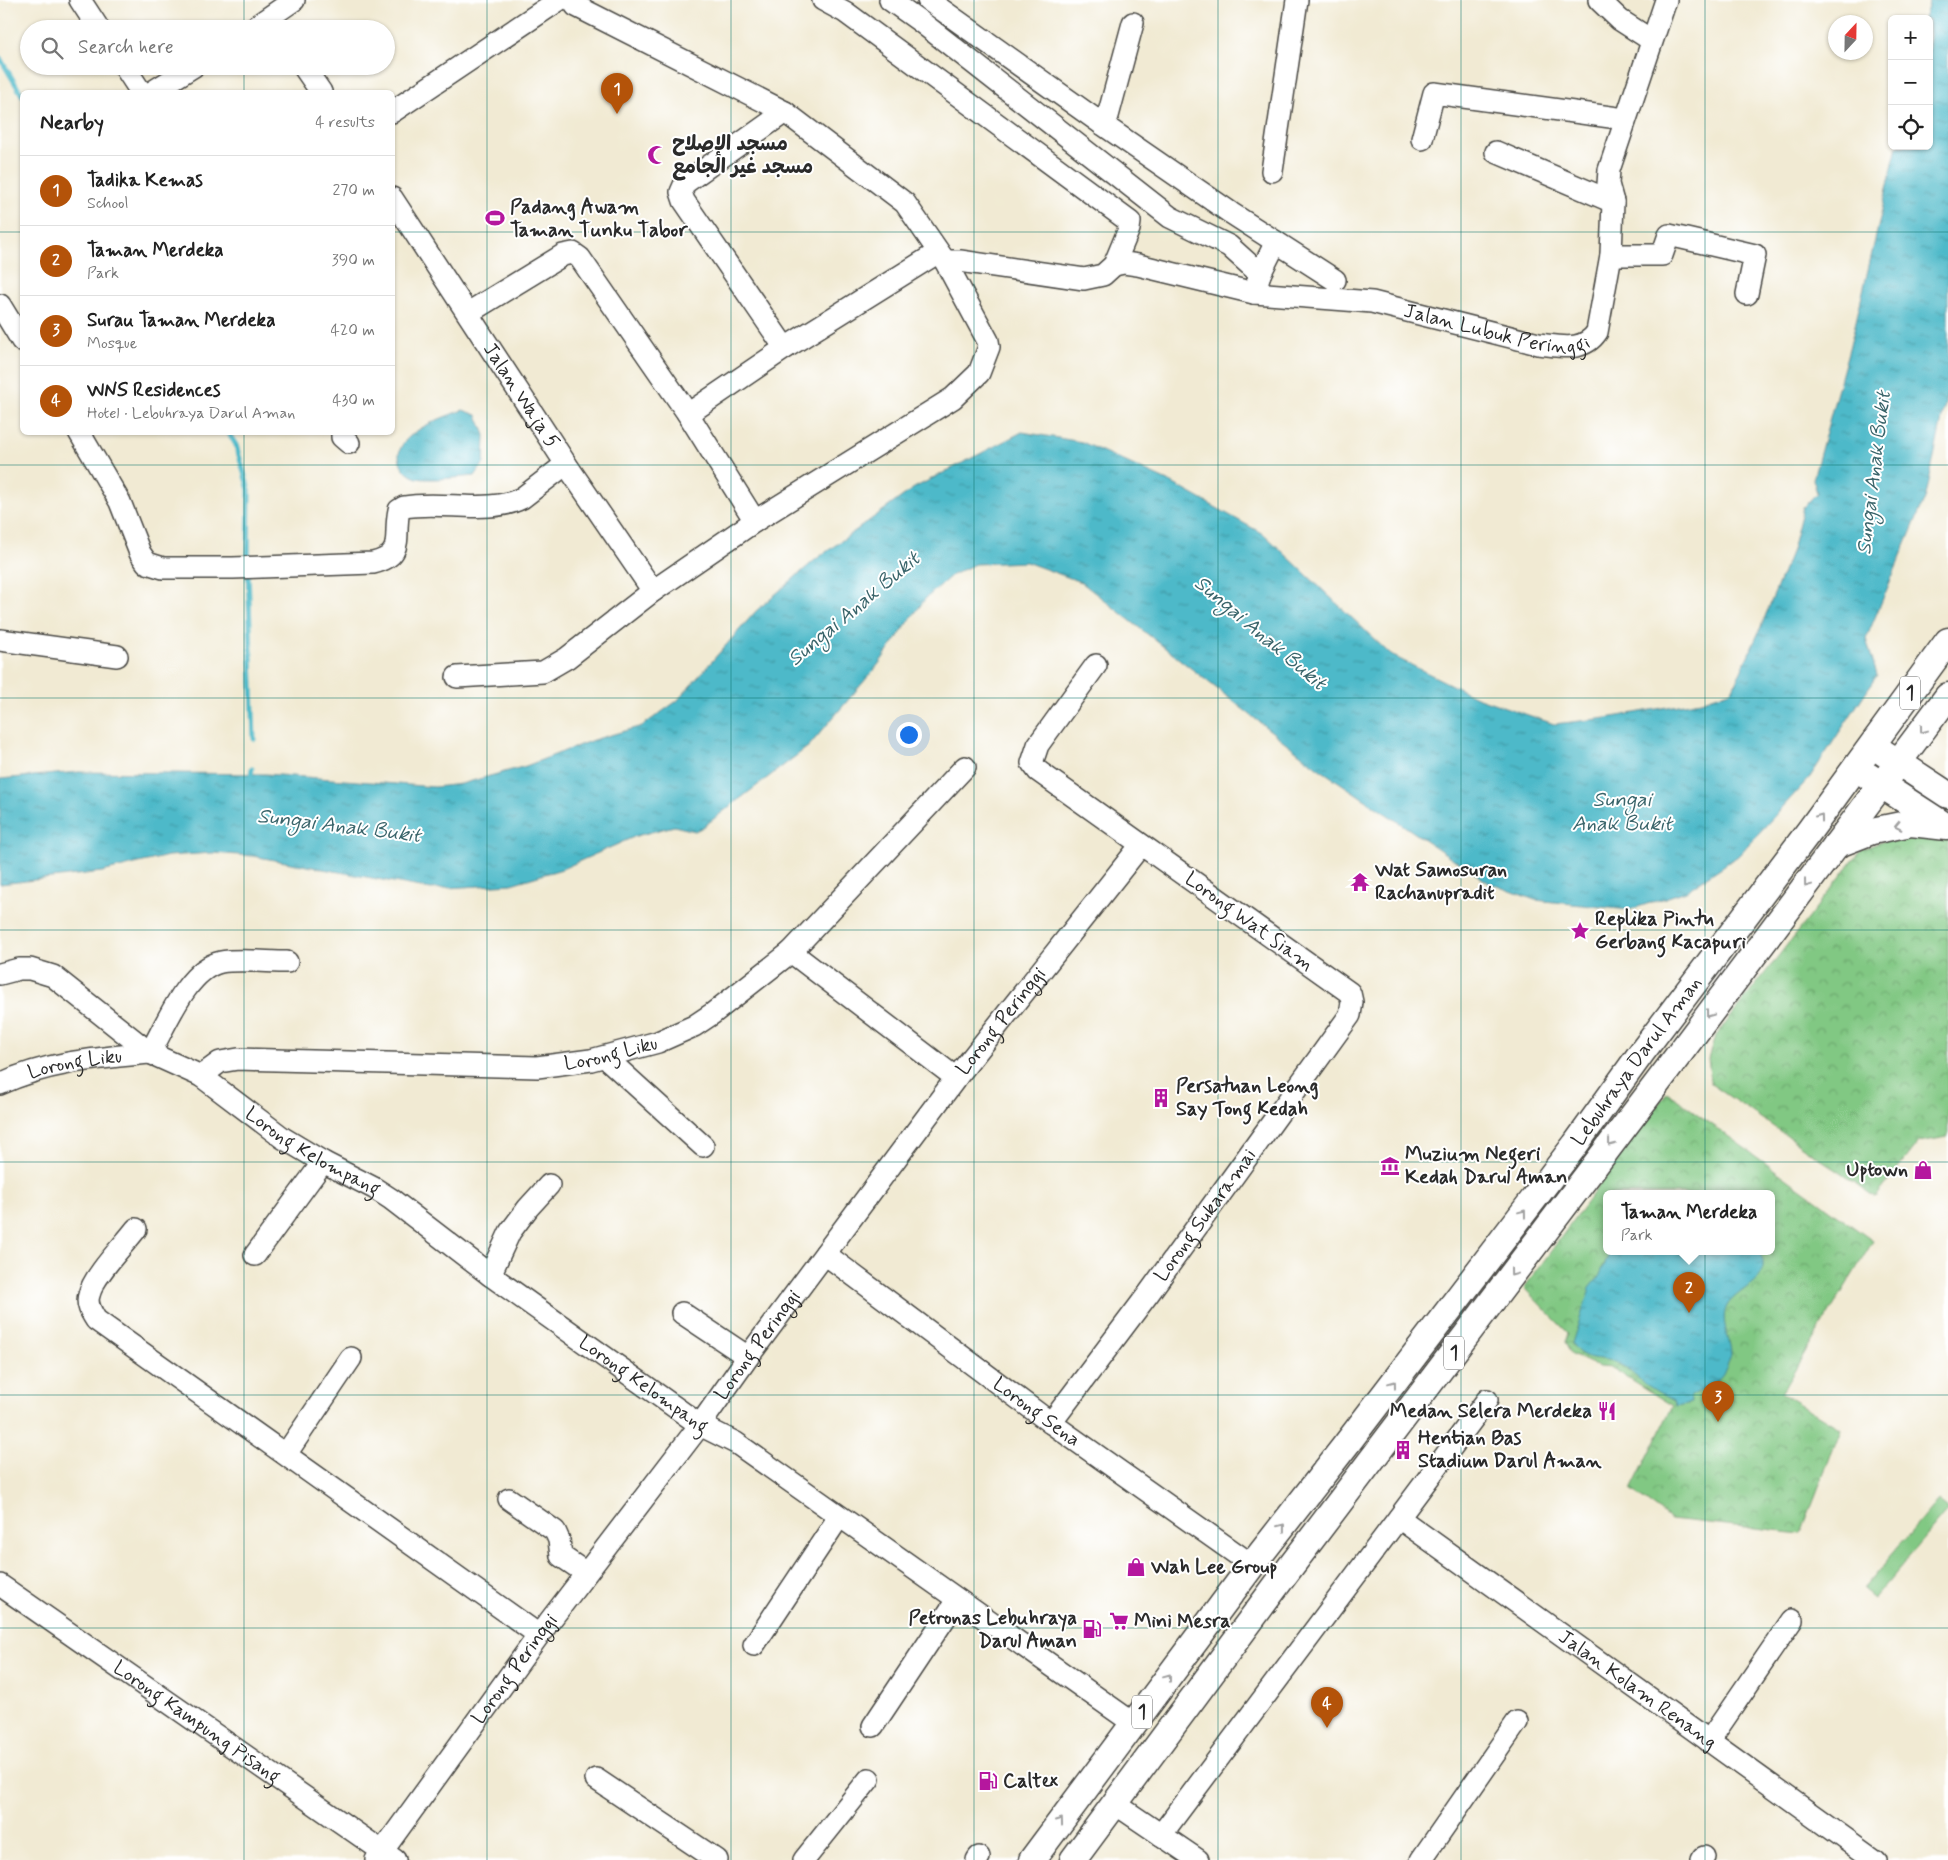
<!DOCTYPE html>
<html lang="en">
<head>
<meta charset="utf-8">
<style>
	:root { --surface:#fff; --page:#f2f2f2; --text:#222; --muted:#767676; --line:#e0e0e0; --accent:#b45309 }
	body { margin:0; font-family:Mynerve,"Playpen Sans Arabic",sans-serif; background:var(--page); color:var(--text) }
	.controls { position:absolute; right:15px; top:15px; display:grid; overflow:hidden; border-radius:8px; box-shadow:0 1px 4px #0004 }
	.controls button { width:45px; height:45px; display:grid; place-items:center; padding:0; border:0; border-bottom:1px solid var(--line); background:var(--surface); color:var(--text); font:25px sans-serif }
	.compass { position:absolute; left:1828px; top:15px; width:45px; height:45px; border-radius:50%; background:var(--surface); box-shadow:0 1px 4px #0004; rotate:22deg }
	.you { position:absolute; left:908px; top:734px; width:18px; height:18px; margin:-12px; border:4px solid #fff; border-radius:50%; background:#1a73e8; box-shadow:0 0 0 8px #1a73e833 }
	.badge { display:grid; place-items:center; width:32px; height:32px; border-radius:50%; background:var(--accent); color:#fff; font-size:16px; font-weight:700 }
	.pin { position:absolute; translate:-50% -41px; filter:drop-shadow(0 1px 2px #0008) }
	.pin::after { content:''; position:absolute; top:26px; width:18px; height:15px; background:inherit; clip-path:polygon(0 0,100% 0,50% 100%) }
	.popup { position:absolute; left:1603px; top:1190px; width:172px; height:65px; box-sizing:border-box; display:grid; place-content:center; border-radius:8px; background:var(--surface); filter:drop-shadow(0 1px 4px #0005); font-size:16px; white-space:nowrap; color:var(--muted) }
	.popup b { font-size:19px; color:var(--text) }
	.popup::after { content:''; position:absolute; left:50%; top:100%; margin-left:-10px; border:10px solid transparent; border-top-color:var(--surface) }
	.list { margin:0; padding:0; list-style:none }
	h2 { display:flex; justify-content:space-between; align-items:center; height:65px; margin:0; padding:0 20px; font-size:21px }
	h2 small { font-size:16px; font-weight:400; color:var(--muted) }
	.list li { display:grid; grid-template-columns:32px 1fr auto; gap:15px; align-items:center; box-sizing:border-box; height:70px; padding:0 20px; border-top:1px solid var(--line) }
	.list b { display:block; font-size:19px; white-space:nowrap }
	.list p { margin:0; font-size:16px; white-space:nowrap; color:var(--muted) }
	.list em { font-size:16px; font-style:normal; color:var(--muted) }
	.icon { flex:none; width:28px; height:28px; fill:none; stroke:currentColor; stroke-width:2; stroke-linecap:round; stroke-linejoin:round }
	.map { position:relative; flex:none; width:1948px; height:1860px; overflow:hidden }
	.search { position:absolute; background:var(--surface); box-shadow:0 1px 4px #0004; left:20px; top:20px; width:375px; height:55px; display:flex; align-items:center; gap:12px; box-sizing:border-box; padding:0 18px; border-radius:28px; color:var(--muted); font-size:19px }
	.panel { position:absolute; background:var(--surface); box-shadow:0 1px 4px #0004; left:20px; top:90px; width:375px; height:345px; border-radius:8px }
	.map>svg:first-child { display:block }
	.park { fill:url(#park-crowns); stroke:#567a57; fill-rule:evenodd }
	.garden { fill:#81c883; stroke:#567a57 }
	.water { fill:url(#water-ripples); stroke:#3c727a }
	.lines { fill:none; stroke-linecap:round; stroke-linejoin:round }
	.stream { stroke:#4db9c9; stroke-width:5 }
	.minor-casing { stroke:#494844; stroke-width:24 }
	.major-casing { stroke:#494844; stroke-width:29 }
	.minor { stroke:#fff; stroke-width:21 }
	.major { stroke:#fff; stroke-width:26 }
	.oneway { stroke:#a0a0a0 }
	.grid { fill:none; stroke:#0f766e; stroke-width:1; stroke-opacity:0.55 }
	.labels { text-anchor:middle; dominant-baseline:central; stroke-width:4; stroke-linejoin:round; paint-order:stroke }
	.shield { fill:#fff; stroke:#6b6b6b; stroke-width:1 }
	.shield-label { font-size:19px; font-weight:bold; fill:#2b2b2b }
	.poi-label { font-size:20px; font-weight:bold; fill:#2b2b2b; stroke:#fff; text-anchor:start }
	.street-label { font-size:20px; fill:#2b2b2b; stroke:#fff }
	.water-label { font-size:21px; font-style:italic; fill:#39646a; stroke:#fff }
</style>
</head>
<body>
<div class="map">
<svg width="1948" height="1860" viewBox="0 0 1948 1860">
	<defs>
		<pattern id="park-crowns" width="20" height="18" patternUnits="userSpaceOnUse" patternTransform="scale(1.25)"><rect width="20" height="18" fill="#81c883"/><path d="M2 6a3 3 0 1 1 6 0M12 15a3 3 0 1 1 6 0" fill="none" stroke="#6aa36b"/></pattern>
		<pattern id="water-ripples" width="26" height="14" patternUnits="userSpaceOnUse" patternTransform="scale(1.25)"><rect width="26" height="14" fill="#4db9c9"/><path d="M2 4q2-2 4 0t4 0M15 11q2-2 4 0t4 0" fill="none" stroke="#4097a3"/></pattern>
	</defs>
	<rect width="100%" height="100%" fill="#fff"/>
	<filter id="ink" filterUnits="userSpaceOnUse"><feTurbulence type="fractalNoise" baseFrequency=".02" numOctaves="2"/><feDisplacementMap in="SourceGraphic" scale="10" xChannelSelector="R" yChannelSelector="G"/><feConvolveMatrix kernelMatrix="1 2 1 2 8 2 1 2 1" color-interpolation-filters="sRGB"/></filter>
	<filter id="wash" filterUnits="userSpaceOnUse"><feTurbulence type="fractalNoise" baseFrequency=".0096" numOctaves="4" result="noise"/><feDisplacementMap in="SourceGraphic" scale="20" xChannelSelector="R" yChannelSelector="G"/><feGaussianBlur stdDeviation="1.12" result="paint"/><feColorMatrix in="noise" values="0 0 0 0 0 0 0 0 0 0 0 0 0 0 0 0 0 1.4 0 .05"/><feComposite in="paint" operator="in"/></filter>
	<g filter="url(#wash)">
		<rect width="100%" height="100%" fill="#f1ead3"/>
		<!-- park -->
		<g class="park">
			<polygon points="1933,833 1948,838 1948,1137 1919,1142 1876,1197 1711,1084 1708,1059 1715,1037 1862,849 1884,841"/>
			<path d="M1667 1092 1873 1241 1781 1393 1841 1429 1801 1533 1670 1519 1631 1490 1673 1406 1612 1368 1599 1367 1571 1354 1565 1343 1568 1333 1524 1288ZM1606 1194H1772V1252H1606Z"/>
		</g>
		<!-- garden -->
		<polygon class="garden" points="1938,1500 1948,1508 1948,1511 1874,1598 1863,1589"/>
		<!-- water -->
		<g class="water">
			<polygon points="1930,0 1948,0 1948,389 1926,496 1866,639 1877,675 1810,777 1738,856 1686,891 1629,910 1535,900 1489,883 1318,768 1081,582 1026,562 975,564 952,575 925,599 878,665 809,746 703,827 695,831 674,826 636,836 562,869 511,884 431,889 253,856 212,853 168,856 102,872 0,884 0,779 78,772 266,774 435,787 461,784 526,766 593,740 642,726 677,701 756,611 815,560 914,488 1022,432 1082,442 1172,483 1265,535 1391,655 1476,697 1554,724 1607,718 1701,701 1732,690 1758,634 1792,550 1803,507 1817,493 1813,479 1853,334 1897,146 1929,146 1929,19 1924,19"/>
			<path d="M463 410 477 415 485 435 484 463 475 476C462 477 429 481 417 478 410 476 404 471 401 464 388 436 443 417 463 410Z"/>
			<path d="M1610 1252H1759C1776 1279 1737 1288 1727 1306 1719 1322 1731 1338 1731 1355 1731 1358 1728 1362 1727 1366 1725 1369 1724 1374 1722 1376 1714 1387 1700 1389 1690 1397L1691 1403 1676 1406 1674 1401C1665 1396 1656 1391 1647 1385 1638 1379 1629 1369 1619 1364 1603 1355 1582 1364 1572 1343L1590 1288 1599 1277Z"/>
		</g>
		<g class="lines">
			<!-- stream -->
			<g class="stream">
				<polyline points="0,58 22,95"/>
				<polyline points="228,432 236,445 249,490 248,563"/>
				<polyline points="248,571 254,739"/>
				<polyline points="250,781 252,769"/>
			</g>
		</g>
	</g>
	<g filter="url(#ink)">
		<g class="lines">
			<!-- minor casing -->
			<g class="minor-casing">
				<g id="minor">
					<polyline points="80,0 99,29"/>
					<polyline points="823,0 845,12 1130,222 1129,229 1114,265 1103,275 1084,279 960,261 945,261"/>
					<polyline points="890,0 921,22 1170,217 1229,246 1260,274 1254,293"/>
					<polyline points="928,0 1102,124 1231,213 1335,280"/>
					<polyline points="1599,0 1620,20 1651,40"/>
					<polyline points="252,29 294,0"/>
					<polyline points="124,66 141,92"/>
					<polyline points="303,66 321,92"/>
					<polyline points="152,92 194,66"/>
					<polyline points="392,112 559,0"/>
					<polyline points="785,112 685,183 681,192 684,201 785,348"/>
					<polyline points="1102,124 1108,116 1133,23"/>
					<polyline points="1422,139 1434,93 1625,119"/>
					<polyline points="1496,152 1613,202"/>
					<polyline points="1272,171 1297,0"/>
					<path id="s1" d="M392 198 566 464 653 591"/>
					<polyline points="1611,255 1662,255 1669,235 1755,255 1747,294"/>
					<path id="s2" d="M1114 265 1124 263 1138 265 1254 293 1372 302 1538 344C1560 346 1583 353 1597 332L1611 255 1613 202 1608 184 1609 170 1666 0"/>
					<polyline points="1260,274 1276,242"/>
					<polyline points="0,305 22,341"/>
					<polyline points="468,313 563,255 573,253 580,258 688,414 755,521"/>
					<polyline points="688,414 785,348 937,253"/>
					<path d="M79 432 120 502 140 553 147 563 163 568H233L373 563C406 555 393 537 399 510L404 507C441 500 489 515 522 498L566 464"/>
					<polyline points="342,432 342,437 349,443"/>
					<polyline points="0,640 117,656"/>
					<polyline points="457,677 543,672 567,658 653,591 755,521 953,398 979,373 989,347 988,341 945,261 905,203 785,112 576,6 572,0"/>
					<polyline points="791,952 965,767"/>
					<path id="s3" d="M0 974 19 969H30L53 976 150 1053 201 1076 283 1138 323 1162 374 1188 391 1199 490 1275 700 1425 736 1443 1133 1723"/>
					<path d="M150 1053C166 1025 187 969 221 962 237 959 269 962 287 962"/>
					<polyline points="605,1057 703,1146"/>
					<path id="s4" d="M201 1076 220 1062 238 1059 537 1067 591 1060 658 1042 694 1026 712 1014 791 952 956 1078"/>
					<path id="s5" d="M0 1084C47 1062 99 1058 150 1053"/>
					<path d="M136 1229C124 1245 93 1276 89 1295 86 1304 91 1312 96 1320L539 1635"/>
					<path id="s6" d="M825 1254 1051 1423 1252 1565"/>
					<polyline points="255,1255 323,1162"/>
					<polyline points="490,1275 510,1232 528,1208 549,1185"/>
					<polyline points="682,1313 748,1357"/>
					<path id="s7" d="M1051 1423 1149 1293 1350 1015 1352 1002 1350 993 1038 771 1032 763 1038 745 1096 665"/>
					<polyline points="286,1454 351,1358"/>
					<polyline points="509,1499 555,1531 559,1540 561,1556 586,1573"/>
					<path id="s8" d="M1399 1518 1875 1860"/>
					<path id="s9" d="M0 1585 395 1860"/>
					<polyline points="754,1645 839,1517"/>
					<polyline points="873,1726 957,1600"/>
					<polyline points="1709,1741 1792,1620"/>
					<polyline points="596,1779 717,1860"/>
					<polyline points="1114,1803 1198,1860"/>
					<polyline points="1161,1835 1487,1400"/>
					<path id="s10" d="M376 1860 539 1635 700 1425 748 1357 956 1078 1141 845"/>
					<polyline points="804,1860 869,1779"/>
					<polyline points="977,1860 979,1857"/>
					<polyline points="1421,1860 1517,1722"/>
					<polyline points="1702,1860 1704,1857"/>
				</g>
			</g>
			<!-- major casing -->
			<g class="major-casing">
				<g id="major">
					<polyline points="1884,753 1948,795"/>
					<polyline points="1868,776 1942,824"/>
					<polyline points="1836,845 1872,831 1911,823 1947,827"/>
					<path id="s11" d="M1032 1860 1252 1565 1345 1446 1575 1145 1642 1052 1810 830 1948 641"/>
					<polyline points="1073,1860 1279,1582 1668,1069 1948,696"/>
				</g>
			</g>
			<!-- minor -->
			<use href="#minor" class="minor"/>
			<!-- major -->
			<use href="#major" class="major"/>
		</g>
		<!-- one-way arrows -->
		<defs><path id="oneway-chevron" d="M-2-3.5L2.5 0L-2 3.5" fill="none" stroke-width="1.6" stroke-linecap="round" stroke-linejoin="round" transform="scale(1.25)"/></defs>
		<g class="oneway">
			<use href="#oneway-chevron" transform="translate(1923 730) rotate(127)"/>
			<use href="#oneway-chevron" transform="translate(1820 817) rotate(-54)"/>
			<use href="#oneway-chevron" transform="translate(1898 826) rotate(168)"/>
			<use href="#oneway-chevron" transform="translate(1807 884) rotate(127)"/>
			<use href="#oneway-chevron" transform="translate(1709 1014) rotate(127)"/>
			<use href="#oneway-chevron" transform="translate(1611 1143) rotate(128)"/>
			<use href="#oneway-chevron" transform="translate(1523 1213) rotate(-53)"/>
			<use href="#oneway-chevron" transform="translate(1513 1273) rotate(127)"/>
			<use href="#oneway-chevron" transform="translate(1393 1384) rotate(-53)"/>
			<use href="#oneway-chevron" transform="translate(1282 1527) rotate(-52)"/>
			<use href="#oneway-chevron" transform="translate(1168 1677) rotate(-53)"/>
			<use href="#oneway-chevron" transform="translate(1060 1821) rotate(-54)"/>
		</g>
	</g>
	<!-- grid -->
	<path class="grid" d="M244 0V29M487 0V1860M731 0V1860M974 0V1860M1218 0V1860M1461 0V1860M1705 0V1860M244 66V92M0 232H22M392 232H1948M244 432V1860M0 465H1948M0 698H1948M0 930H1948M0 1162H1948M0 1395H1948M0 1628H1948"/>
	<!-- icons -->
	<defs>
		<g id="mosque-bare" transform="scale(1.5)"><path d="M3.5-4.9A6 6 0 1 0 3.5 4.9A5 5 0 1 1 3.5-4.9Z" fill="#b5179e" stroke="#fff" stroke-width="2.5" paint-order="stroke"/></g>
		<g id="stadium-bare" transform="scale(1.5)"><path d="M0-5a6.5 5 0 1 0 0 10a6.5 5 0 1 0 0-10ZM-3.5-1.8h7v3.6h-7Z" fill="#b5179e" stroke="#fff" stroke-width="2.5" paint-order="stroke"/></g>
		<g id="temple-bare" transform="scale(1.5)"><path d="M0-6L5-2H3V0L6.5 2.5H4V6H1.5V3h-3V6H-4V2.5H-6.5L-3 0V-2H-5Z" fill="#b5179e" stroke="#fff" stroke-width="2.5" paint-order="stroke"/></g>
		<g id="sight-bare" transform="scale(1.5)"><path d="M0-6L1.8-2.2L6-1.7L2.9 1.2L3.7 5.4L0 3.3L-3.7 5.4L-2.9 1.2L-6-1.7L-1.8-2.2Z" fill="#b5179e" stroke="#fff" stroke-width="2.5" paint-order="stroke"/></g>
		<g id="building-bare" transform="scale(1.5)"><path d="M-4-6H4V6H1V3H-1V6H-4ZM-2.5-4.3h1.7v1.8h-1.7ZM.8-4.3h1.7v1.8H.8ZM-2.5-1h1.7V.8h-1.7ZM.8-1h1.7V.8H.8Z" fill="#b5179e" stroke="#fff" stroke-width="2.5" paint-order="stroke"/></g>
		<g id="museum-bare" transform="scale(1.5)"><path d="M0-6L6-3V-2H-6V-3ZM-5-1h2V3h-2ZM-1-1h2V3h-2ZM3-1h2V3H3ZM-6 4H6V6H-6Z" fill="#b5179e" stroke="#fff" stroke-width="2.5" paint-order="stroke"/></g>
		<g id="shop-bare" transform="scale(1.5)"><path d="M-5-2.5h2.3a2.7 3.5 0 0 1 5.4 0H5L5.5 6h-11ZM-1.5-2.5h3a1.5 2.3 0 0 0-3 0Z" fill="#b5179e" stroke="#fff" stroke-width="2.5" paint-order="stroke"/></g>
		<g id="restaurant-bare" transform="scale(1.5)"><path d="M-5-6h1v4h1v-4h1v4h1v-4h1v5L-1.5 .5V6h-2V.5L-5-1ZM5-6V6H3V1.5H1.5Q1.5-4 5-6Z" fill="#b5179e" stroke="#fff" stroke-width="2.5" paint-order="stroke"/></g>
		<g id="supermarket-bare" transform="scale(1.5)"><path d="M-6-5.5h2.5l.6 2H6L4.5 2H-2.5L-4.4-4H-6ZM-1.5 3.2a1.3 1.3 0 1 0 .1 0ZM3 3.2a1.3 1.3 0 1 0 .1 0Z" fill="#b5179e" stroke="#fff" stroke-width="2.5" paint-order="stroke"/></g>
		<g id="fuel-bare" transform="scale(1.5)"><path d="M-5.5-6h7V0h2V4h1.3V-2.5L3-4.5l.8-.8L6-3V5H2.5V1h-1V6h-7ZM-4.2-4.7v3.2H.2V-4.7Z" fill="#b5179e" stroke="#fff" stroke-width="2.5" paint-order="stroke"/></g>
	</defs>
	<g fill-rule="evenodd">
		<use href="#mosque-bare" x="657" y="155"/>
		<use href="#stadium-bare" x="495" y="218"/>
		<use href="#temple-bare" x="1360" y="882"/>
		<use href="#sight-bare" x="1580" y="931"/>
		<use href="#building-bare" x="1161" y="1098"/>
		<use href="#museum-bare" x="1390" y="1166"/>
		<use href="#shop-bare" x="1923" y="1170"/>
		<use href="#restaurant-bare" x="1607" y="1411"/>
		<use href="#building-bare" x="1403" y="1450"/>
		<use href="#shop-bare" x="1136" y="1567"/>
		<use href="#supermarket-bare" x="1119" y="1621"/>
		<use href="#fuel-bare" x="1092" y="1629"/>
		<use href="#fuel-bare" x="988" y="1781"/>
	</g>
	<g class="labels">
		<!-- shield labels -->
		<g class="shield">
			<rect x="1900" y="676.5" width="20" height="33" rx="4"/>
			<rect x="1444" y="1336.5" width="20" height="33" rx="4"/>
			<rect x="1132" y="1695.5" width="20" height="33" rx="4"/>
		</g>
		<g class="shield-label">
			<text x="1910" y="693">1</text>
			<text x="1454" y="1353">1</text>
			<text x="1142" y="1712">1</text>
		</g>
		<!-- poi labels -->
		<g class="poi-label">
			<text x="672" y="144">مسجد الإصلاح<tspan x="672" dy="23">مسجد غير الجامع</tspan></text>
			<text x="510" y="207">Padang Awam<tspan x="510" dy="23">Taman Tunku Tabor</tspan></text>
			<text x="1375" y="870">Wat Samosuran<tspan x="1375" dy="23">Rachanupradit</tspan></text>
			<text x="1595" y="919">Replika Pintu<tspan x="1595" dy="23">Gerbang Kacapuri</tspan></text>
			<text x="1176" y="1086">Persatuan Leong<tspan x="1176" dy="23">Say Tong Kedah</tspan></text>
			<text x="1405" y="1154">Muzium Negeri<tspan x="1405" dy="23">Kedah Darul Aman</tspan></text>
			<text x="1908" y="1170" text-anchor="end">Uptown</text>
			<text x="1592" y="1411" text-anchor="end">Medan Selera Merdeka</text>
			<text x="1418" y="1438">Hentian Bas<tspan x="1418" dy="23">Stadium Darul Aman</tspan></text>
			<text x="1151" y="1567">Wah Lee Group</text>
			<text x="1077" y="1618" text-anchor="end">Petronas Lebuhraya<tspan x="1077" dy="23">Darul Aman</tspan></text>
			<text x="1134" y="1621">Mini Mesra</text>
			<text x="1003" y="1781">Caltex</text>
		</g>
		<!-- street labels -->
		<g class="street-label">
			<text stroke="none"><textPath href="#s2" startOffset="390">Jalan Lubuk Peringgi</textPath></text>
			<text stroke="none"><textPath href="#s1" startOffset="236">Jalan Waja 5</textPath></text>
			<text transform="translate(1249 922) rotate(36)">Lorong Wat Siam</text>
			<text stroke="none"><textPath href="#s10" startOffset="1046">Lorong Peringgi</textPath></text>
			<text stroke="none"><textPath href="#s4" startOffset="416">Lorong Liku</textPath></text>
			<text stroke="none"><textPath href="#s11" startOffset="1002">Lebuhraya Darul Aman</textPath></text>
			<text stroke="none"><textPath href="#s5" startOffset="78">Lorong Liku</textPath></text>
			<text stroke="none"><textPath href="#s3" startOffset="370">Lorong Kelompang</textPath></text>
			<text stroke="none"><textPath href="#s7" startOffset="259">Lorong Sukaramai</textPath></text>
			<text stroke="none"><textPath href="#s10" startOffset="641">Lorong Peringgi</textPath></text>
			<text stroke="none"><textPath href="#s3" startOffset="775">Lorong Kelompang</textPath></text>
			<text stroke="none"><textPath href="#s6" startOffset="264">Lorong Sena</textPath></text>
			<text stroke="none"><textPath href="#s10" startOffset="236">Lorong Peringgi</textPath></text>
			<text stroke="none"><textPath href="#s8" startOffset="294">Jalan Kolam Renang</textPath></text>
			<text stroke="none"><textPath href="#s9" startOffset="240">Lorong Kampung Pisang</textPath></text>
		</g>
		<!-- water labels -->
		<g class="water-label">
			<text transform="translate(1874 473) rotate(-83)">Sungai Anak Bukit</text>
			<text transform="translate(854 609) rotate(-40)">Sungai Anak Bukit</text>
			<text transform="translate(1260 633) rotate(40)">Sungai Anak Bukit</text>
			<text x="1622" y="800">Sungai<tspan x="1622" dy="24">Anak Bukit</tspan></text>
			<text transform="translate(339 826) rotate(7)">Sungai Anak Bukit</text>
		</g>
	</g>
</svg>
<div class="controls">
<button>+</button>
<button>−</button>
<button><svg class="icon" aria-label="locate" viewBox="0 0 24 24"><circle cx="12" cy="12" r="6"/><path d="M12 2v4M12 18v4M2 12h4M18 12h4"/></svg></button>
</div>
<svg class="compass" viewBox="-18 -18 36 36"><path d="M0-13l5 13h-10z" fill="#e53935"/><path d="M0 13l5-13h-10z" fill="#767676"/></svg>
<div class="you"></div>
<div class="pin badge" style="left:617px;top:114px">1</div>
<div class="pin badge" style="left:1689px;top:1313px">2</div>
<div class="popup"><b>Taman Merdeka</b>Park</div>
<div class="pin badge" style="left:1718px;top:1422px">3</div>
<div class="pin badge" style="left:1327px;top:1728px">4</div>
<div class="search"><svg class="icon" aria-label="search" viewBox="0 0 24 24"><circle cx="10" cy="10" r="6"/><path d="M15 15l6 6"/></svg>Search here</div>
<section class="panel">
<h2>Nearby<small>4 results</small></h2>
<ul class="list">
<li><span class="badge">1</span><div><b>Tadika Kemas</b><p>School</p></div><em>270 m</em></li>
<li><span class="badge">2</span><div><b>Taman Merdeka</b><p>Park</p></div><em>390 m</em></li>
<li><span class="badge">3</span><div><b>Surau Taman Merdeka</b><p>Mosque</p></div><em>420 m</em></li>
<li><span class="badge">4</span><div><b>WNS Residences</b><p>Hotel · Lebuhraya Darul Aman</p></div><em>430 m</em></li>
</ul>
</section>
</div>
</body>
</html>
